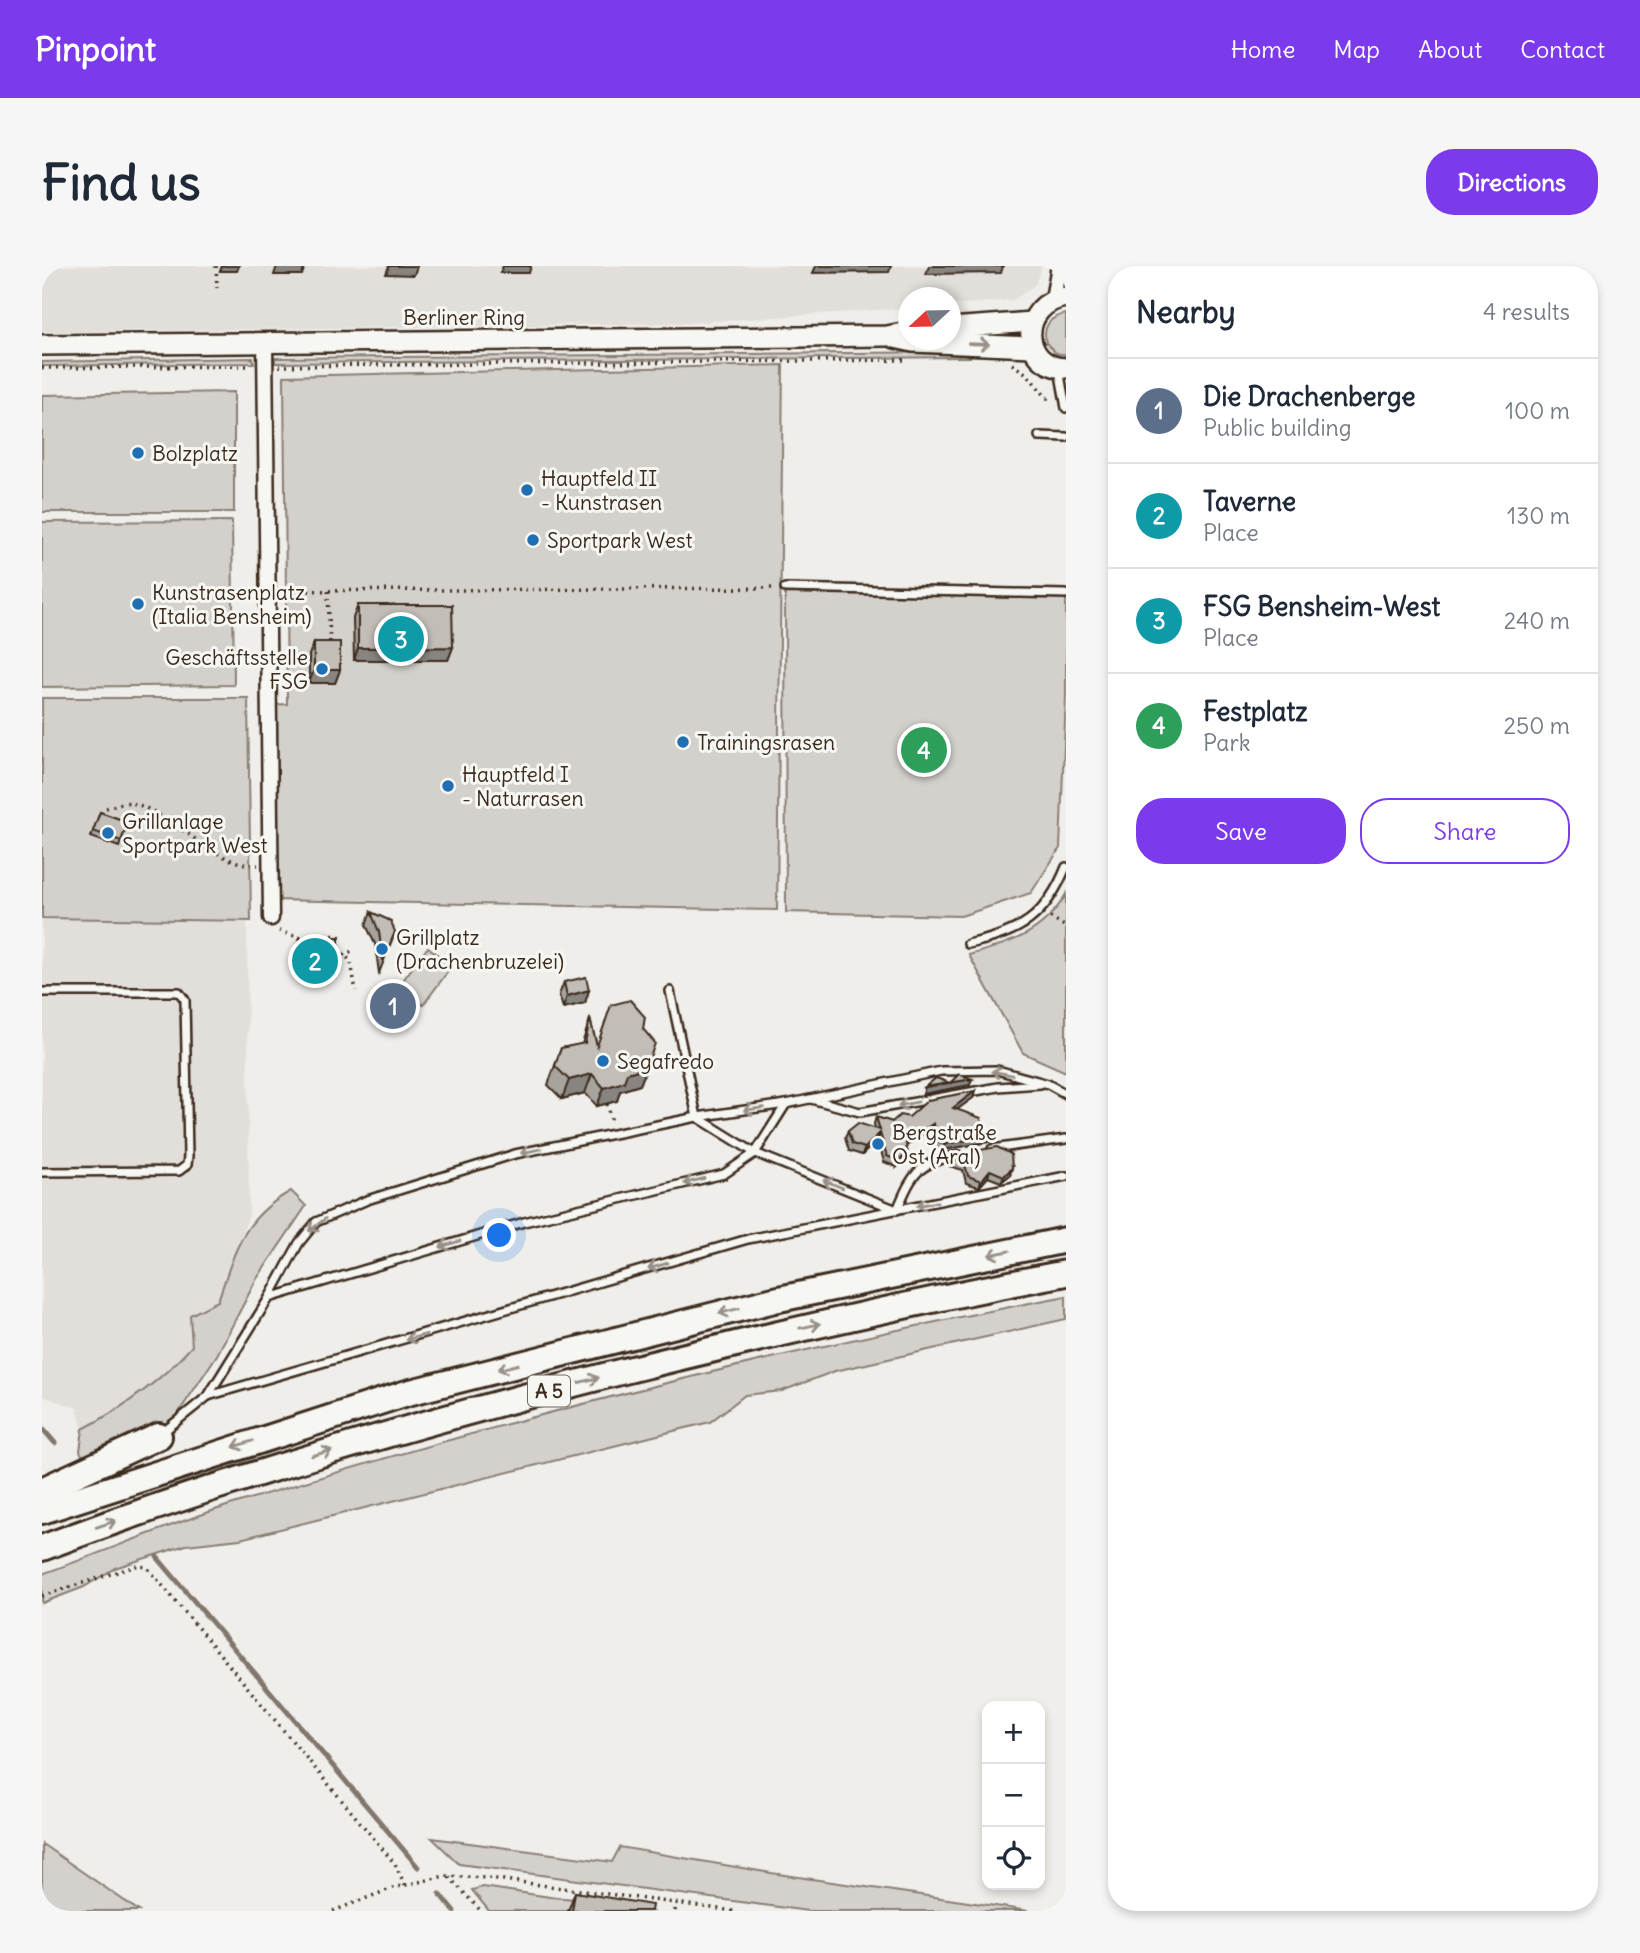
<!DOCTYPE html>
<html lang="en">
<head>
<meta charset="utf-8">
<style>
	:root { --surface:#fff; --page:#f6f6f7; --text:#1f2937; --muted:#747a83; --line:#e0e1e3; --accent:#7c3aed }
	body { margin:0; font-family:Delius,sans-serif; background:var(--page); color:var(--text) }
	.controls { position:absolute; right:21px; bottom:21px; display:grid; overflow:hidden; border-radius:14px; box-shadow:0 4px 10px #0003 }
	.controls button { width:63px; height:63px; display:grid; place-items:center; padding:0; border:0; border-bottom:2px solid var(--line); background:var(--surface); color:var(--text); font:35px sans-serif }
	.compass { position:absolute; left:856px; top:21px; width:63px; height:63px; border-radius:50%; background:var(--surface); box-shadow:0 4px 10px #0003; rotate:248deg }
	.you { position:absolute; left:458px; top:970px; width:24px; height:24px; margin:-18px; border:5px solid #fff; border-radius:50%; background:#1a73e8; box-shadow:0 0 0 10px #1a73e833 }
	.badge { display:grid; place-items:center; width:46px; height:46px; border-radius:50%; background:var(--accent); color:#fff; font-size:23px; font-weight:700 }
	.pin { position:absolute; translate:-50% -50%; border:4px solid #fff; box-shadow:0 2px 7px #0006 }
	.list { margin:0; padding:0; list-style:none }
	h2 { display:flex; justify-content:space-between; align-items:center; height:91px; margin:0; padding:0 28px; font-size:30px }
	h2 small { font-size:23px; font-weight:400; color:var(--muted) }
	.list li { display:grid; grid-template-columns:46px 1fr auto; gap:21px; align-items:center; box-sizing:border-box; height:105px; padding:0 28px; border-top:2px solid var(--line) }
	.list b { display:block; font-size:26px; white-space:nowrap }
	.list p { margin:0; font-size:23px; white-space:nowrap; color:var(--muted) }
	.list em { font-size:23px; font-style:normal; color:var(--muted) }
	.actions { display:flex; gap:14px; padding:21px 28px }
	.actions a { flex:1; padding:16px 0; border:2px solid var(--accent); border-radius:28px; text-align:center; font-size:24px; color:var(--accent) }
	.actions .main { background:var(--accent); color:#fff }
	.icon { flex:none; width:38px; height:38px; fill:none; stroke:currentColor; stroke-width:2; stroke-linecap:round; stroke-linejoin:round }
	.map { position:relative; flex:none; width:1024px; height:1645px; overflow:hidden; border-radius:28px }
	header { display:flex; align-items:center; gap:42px; box-sizing:border-box; height:98px; padding:0 35px; background:var(--accent); color:#fff }
	header strong { font-size:33px }
	nav { display:flex; gap:38px; margin-inline-start:auto; font-size:24px }
	.intro { display:flex; align-items:center; justify-content:space-between; box-sizing:border-box; height:168px; padding:0 42px }
	h1 { margin:0; font-size:49px }
	.button { padding:18px 32px; border-radius:28px; background:var(--accent); color:#fff; font-size:24px; font-weight:700 }
	main { display:flex; gap:42px; padding:0 42px }
	aside { flex:1; background:var(--surface); border-radius:28px; box-shadow:0 4px 10px #0003 }
	.map>svg:first-child { display:block }
	.built { fill:#e2dfdb }
	.green { fill:#d4d1cc; stroke:#887e75; stroke-width:2 }
	.lines { fill:none; stroke-linecap:round; stroke-linejoin:round }
	.stream { stroke:#81766d; stroke-width:5 }
	.lane-casing { stroke:#3b2a1e; stroke-width:12 }
	.street-casing { stroke:#3b2a1e; stroke-width:19 }
	.secondary-casing { stroke:#3b2a1e; stroke-width:24 }
	.highway-casing { stroke:#3b2a1e; stroke-width:30 }
	.path { stroke:#3b2a1e; stroke-width:3.5; stroke-dasharray:2 5; stroke-linecap:butt }
	.lane { stroke:#f6f6f2; stroke-width:7 }
	.street { stroke:#f6f6f2; stroke-width:14 }
	.secondary { stroke:#f6f6f2; stroke-width:19 }
	.highway { stroke:#f6f6f2; stroke-width:24 }
	.wall { fill:#a7a39d; stroke:#3b2a1e; stroke-width:2 }
	.shaded-wall { fill:#888480; stroke:#3b2a1e; stroke-width:2 }
	.building { fill:#c2bdb7; stroke:#3b2a1e; stroke-width:2 }
	.oneway { stroke:#989088 }
	.poi-dot { fill:#1f6fb2; stroke:#f6f6f2; stroke-width:2.5 }
	.labels { text-anchor:middle; dominant-baseline:central; stroke-width:6; stroke-linejoin:round; paint-order:stroke }
	.shield { fill:#f6f6f2; stroke:#73675e; stroke-width:2 }
	.shield-label { font-size:19px; font-weight:bold; fill:#3b2a1e }
	.street-label { font-size:21px; fill:#3b2a1e; stroke:#f6f6f2 }
	.poi-label { font-size:21px; fill:#3b2a1e; stroke:#f6f6f2; text-anchor:start }
</style>
</head>
<body>
<header>
<strong>Pinpoint</strong>
<nav><a>Home</a><a>Map</a><a>About</a><a>Contact</a></nav>
</header>
<div class="intro"><h1>Find us</h1><a class="button">Directions</a></div>
<main>
<div class="map">
<svg width="1024" height="1645" viewBox="0 0 1024 1645">
	<rect width="100%" height="100%" fill="#efeeea"/>
	<filter id="ink" filterUnits="userSpaceOnUse"><feTurbulence type="fractalNoise" baseFrequency=".0143" numOctaves="2"/><feDisplacementMap in="SourceGraphic" scale="14" xChannelSelector="R" yChannelSelector="G"/><feConvolveMatrix kernelMatrix="1 2 1 2 8 2 1 2 1" color-interpolation-filters="sRGB"/></filter>
	<g filter="url(#ink)">
		<!-- built -->
		<g class="built">
			<polygon points="0,0 1000,0 993,19 971,34 909,39 908,32 866,32 866,42 647,57 0,66"/>
			<polygon points="0,652 205,655 207,949 176,1035 148,1049 150,1080 125,1108 79,1143 41,1163 35,1142 0,1130"/>
		</g>
		<!-- green -->
		<g class="green">
			<path d="M1024 48V89L1014 87 1004 77C1000 61 1008 50 1024 48Z"/>
			<polygon points="928,86 928,91 233,97 233,92"/>
			<polygon points="211,92 212,97 0,100 0,96"/>
			<polygon points="741,99 735,644 229,634 231,439 245,438 242,110"/>
			<polygon points="192,126 192,246 0,246 0,129"/>
			<polygon points="190,255 192,419 0,421 0,256"/>
			<polygon points="743,327 1024,331 1024,429 1018,582 989,627 919,650 744,646"/>
			<polygon points="0,432 206,432 209,655 0,652"/>
			<path d="M1024 628V806L981 787 927 689C969 677 1002 667 1024 628Z"/>
			<polygon points="386,681 410,700 381,739 356,721"/>
			<path d="M249 925 264 940 214 1014 175 1089 135 1149 93 1180 44 1197 38 1185 41 1163C83 1141 118 1116 150 1080L148 1049 176 1035C193 985 200 952 249 925Z"/>
			<path d="M1024 1030V1053L793 1105 740 1125 703 1129 668 1156 198 1273 144 1279 73 1302 42 1321 0 1337V1308C62 1286 123 1260 185 1240 461 1153 741 1084 1024 1030Z"/>
			<polygon points="390,1572 570,1596 578,1581 729,1607 987,1645 766,1645 417,1598"/>
			<polygon points="0,1578 97,1645 0,1645"/>
			<polygon points="441,1621 508,1631 597,1638 609,1645 447,1645 430,1624"/>
		</g>
		<g class="lines">
			<!-- stream -->
			<g class="stream">
				<polyline points="0,1162 13,1177"/>
				<polyline points="115,1291 376,1601"/>
				<polyline points="398,1628 412,1645"/>
			</g>
			<!-- lane casing -->
			<g class="lane-casing">
				<g id="lane">
					<polyline points="1017,103 1024,142"/>
					<polyline points="997,170 1024,171"/>
					<polyline points="743,322 1024,328"/>
					<path d="M926 678C978 667 1004 651 1024 601"/>
					<path d="M628 725 655 851 713 887 855 944C871 906 876 897 917 889"/>
					<polyline points="0,726 137,726 143,734 146,890 145,899 137,905 0,906"/>
					<polyline points="769,833 818,846 956,821 998,818"/>
					<polyline points="950,883 1024,873"/>
					<polyline points="227,1032 482,956 682,908 713,887 744,838"/>
					<polyline points="166,1130 706,973 1024,910"/>
					<polyline points="120,1167 166,1130 227,1032 257,977 274,956 325,934 473,888 655,851 744,838 899,805 955,804 1006,818 1024,828"/>
				</g>
			</g>
			<!-- street casing -->
			<g class="street-casing">
				<g id="street">
					<polyline points="1011,33 1017,0"/>
					<polyline points="223,76 229,652"/>
				</g>
			</g>
			<!-- secondary casing -->
			<g class="secondary-casing">
				<g id="secondary">
					<path d="M1024 31C976 38 978 101 1024 102"/>
					<polyline points="908,62 990,56"/>
					<polyline points="853,72 871,76 991,81"/>
					<polyline points="0,79 845,70 866,66"/>
				</g>
			</g>
			<!-- highway casing -->
			<g class="highway-casing">
				<g id="highway">
					<polyline points="0,1224 117,1170"/>
					<polyline points="0,1245 365,1127 732,1034 1024,974"/>
					<path d="M0 1282C190 1210 385 1155 582 1105 728 1069 875 1035 1024 1007"/>
				</g>
			</g>
			<!-- path -->
			<g class="path">
				<polyline points="174,0 175,22"/>
				<polyline points="970,98 985,108 1005,132 1011,131"/>
				<polyline points="237,100 866,94"/>
				<polyline points="0,102 208,100"/>
				<polyline points="238,325 731,322"/>
				<polyline points="286,325 288,378"/>
				<path d="M64 542C72 540 83 535 90 537 133 548 173 601 216 599"/>
				<polyline points="1008,651 1024,661"/>
				<polyline points="237,665 262,673"/>
				<polyline points="272,675 279,668 301,671"/>
				<polyline points="301,689 313,684"/>
				<polyline points="299,690 304,690 309,696 314,725"/>
				<polyline points="565,838 570,856"/>
				<polyline points="0,1330 94,1300 105,1301 353,1598 363,1619"/>
				<polyline points="407,1611 439,1645"/>
				<polyline points="291,1645 351,1622 403,1610 447,1612 692,1645"/>
				<polyline points="633,1645 634,1638"/>
			</g>
			<!-- lane -->
			<use href="#lane" class="lane"/>
			<!-- street -->
			<use href="#street" class="street"/>
			<!-- secondary -->
			<use href="#secondary" class="secondary"/>
			<!-- highway -->
			<use href="#highway" class="highway"/>
		</g>
		<!-- wall -->
		<g class="wall">
			<polygon points="316,339 411,381 406,394 312,394 311,352"/>
			<polygon points="272,376 298,404 293,417 267,417 267,389"/>
			<polygon points="58,546 86,556 77,581 49,571"/>
			<polygon points="329,646 353,666 337,707 333,678 324,659"/>
			<polygon points="258,672 293,706 253,707 253,684"/>
			<polygon points="522,716 547,724 543,737 521,742 517,729"/>
			<polygon points="548,753 555,780 601,763 605,801 598,819 578,825 575,835 555,840 543,827 520,833 506,819 519,782 540,778"/>
			<polygon points="933,825 931,832 915,843 941,865 953,869 951,875 901,884 892,882 889,863 864,880 865,887 863,894 855,901 842,896 836,873 820,889 807,885 803,872 806,865 833,862 832,858 834,851 850,856 867,851"/>
			<polygon points="909,889 968,909 959,916 946,911 937,921 924,917 921,904 907,900 906,896"/>
			<polygon points="533,1626 609,1645 526,1645"/>
		</g>
		<!-- shaded-wall -->
		<g class="shaded-wall">
			<polygon points="180,0 197,0 195,5 178,5"/>
			<polygon points="235,0 263,0 260,9 232,9"/>
			<polygon points="347,0 375,0 372,9 344,8"/>
			<polygon points="461,0 489,0 487,7 458,7"/>
			<polygon points="774,0 849,0 847,6 771,7"/>
			<polygon points="887,0 961,0 959,7 884,8"/>
			<polygon points="411,381 406,394 312,394 316,382"/>
			<polygon points="272,404 298,404 293,417 267,417"/>
			<polygon points="297,694 293,706 253,707 258,695"/>
			<polygon points="547,724 543,737 521,742 525,730"/>
			<polygon points="605,801 598,819 578,825 575,835 555,840 562,822 585,807"/>
			<polygon points="550,808 543,827 520,833 527,814"/>
			<polygon points="930,813 928,819 881,828 883,821"/>
			<polygon points="933,825 931,832 909,848 911,842"/>
			<polygon points="892,857 889,863 861,882 864,876"/>
			<polygon points="838,867 836,873 820,889 823,882"/>
			<polygon points="953,869 951,875 901,884 903,878"/>
			<polygon points="865,887 863,894 855,901 857,895"/>
			<polygon points="970,902 968,909 959,916 962,910"/>
			<polygon points="948,904 946,911 937,921 939,915"/>
		</g>
		<!-- building -->
		<g class="building">
			<polygon points="316,339 410,339 411,381 316,382"/>
			<rect x="272" y="376" width="26" height="28"/>
			<polygon points="58,546 86,556 79,575 51,565"/>
			<polygon points="329,646 349,655 353,666 341,695 337,666"/>
			<polygon points="297,671 297,694 258,695 258,672"/>
			<polygon points="544,711 547,724 525,730 522,716"/>
			<polygon points="588,734 603,751 601,763 613,777 605,801 585,807 582,816 562,822 550,808 527,814 513,800 519,782 543,777 548,753 555,780 569,739"/>
			<polygon points="917,808 930,813 883,821 894,812 908,817"/>
			<polygon points="933,825 911,842 939,852 941,865 953,869 903,878 894,875 892,857 864,876 865,887 857,895 845,890 838,867 823,882 810,878 806,865 816,857 838,864 834,851 850,856 858,849 867,851 886,834"/>
			<polygon points="955,881 969,888 970,902 962,910 948,904 939,915 926,910 923,898 910,893 909,889"/>
			<polygon points="533,1626 610,1639 609,1645 530,1645"/>
		</g>
		<!-- one-way arrows -->
		<defs><path id="oneway-shaft" d="M-6 0H5M1.5-3L5.5 0L1.5 3" fill="none" stroke-width="1.6" stroke-linecap="round" stroke-linejoin="round" transform="scale(1.75)"/></defs>
		<g class="oneway">
			<use href="#oneway-shaft" transform="translate(937 78) rotate(2)"/>
			<use href="#oneway-shaft" transform="translate(960 807) rotate(-169)"/>
			<use href="#oneway-shaft" transform="translate(866 838) rotate(169)"/>
			<use href="#oneway-shaft" transform="translate(712 843) rotate(172)"/>
			<use href="#oneway-shaft" transform="translate(489 885) rotate(168)"/>
			<use href="#oneway-shaft" transform="translate(652 915) rotate(166)"/>
			<use href="#oneway-shaft" transform="translate(791 918) rotate(-158)"/>
			<use href="#oneway-shaft" transform="translate(885 938) rotate(169)"/>
			<use href="#oneway-shaft" transform="translate(275 959) rotate(142)"/>
			<use href="#oneway-shaft" transform="translate(408 978) rotate(163)"/>
			<use href="#oneway-shaft" transform="translate(957 987) rotate(168)"/>
			<use href="#oneway-shaft" transform="translate(616 1000) rotate(163)"/>
			<use href="#oneway-shaft" transform="translate(687 1045) rotate(166)"/>
			<use href="#oneway-shaft" transform="translate(768 1060) rotate(-12)"/>
			<use href="#oneway-shaft" transform="translate(374 1071) rotate(165)"/>
			<use href="#oneway-shaft" transform="translate(466 1101) rotate(165)"/>
			<use href="#oneway-shaft" transform="translate(547 1114) rotate(-14)"/>
			<use href="#oneway-shaft" transform="translate(201 1178) rotate(162)"/>
			<use href="#oneway-shaft" transform="translate(280 1187) rotate(-16)"/>
			<use href="#oneway-shaft" transform="translate(64 1258) rotate(-19)"/>
		</g>
	</g>
	<!-- markers -->
	<g class="poi-dot">
		<circle cx="96" cy="187" r="7"/>
		<circle cx="485" cy="224" r="7"/>
		<circle cx="491" cy="274" r="7"/>
		<circle cx="96" cy="338" r="7"/>
		<circle cx="280" cy="403" r="7"/>
		<circle cx="641" cy="476" r="7"/>
		<circle cx="406" cy="520" r="7"/>
		<circle cx="66" cy="567" r="7"/>
		<circle cx="340" cy="683" r="7"/>
		<circle cx="561" cy="795" r="7"/>
		<circle cx="836" cy="878" r="7"/>
	</g>
	<g class="labels">
		<!-- shield labels -->
		<rect class="shield" x="486" y="1109.5" width="42" height="31" rx="5"/>
		<g class="shield-label">
			<text x="507" y="1125">A 5</text>
		</g>
		<!-- street labels -->
		<g class="street-label">
			<text x="422" y="51">Berliner Ring</text>
		</g>
		<!-- poi labels -->
		<g class="poi-label">
			<text x="110" y="187">Bolzplatz</text>
			<text x="499" y="212">Hauptfeld II<tspan x="499" dy="24">- Kunstrasen</tspan></text>
			<text x="505" y="274">Sportpark West</text>
			<text x="110" y="326">Kunstrasenplatz<tspan x="110" dy="24">(Italia Bensheim)</tspan></text>
			<text x="266" y="391" text-anchor="end">Geschäftsstelle<tspan x="266" dy="24">FSG</tspan></text>
			<text x="655" y="476">Trainingsrasen</text>
			<text x="420" y="508">Hauptfeld I<tspan x="420" dy="24">- Naturrasen</tspan></text>
			<text x="80" y="555">Grillanlage<tspan x="80" dy="24">Sportpark West</tspan></text>
			<text x="354" y="671">Grillplatz<tspan x="354" dy="24">(Drachenbruzelei)</tspan></text>
			<text x="575" y="795">Segafredo</text>
			<text x="850" y="866">Bergstraße<tspan x="850" dy="24">Ost (Aral)</tspan></text>
		</g>
	</g>
</svg>
<div class="controls">
<button>+</button>
<button>−</button>
<button><svg class="icon" aria-label="locate" viewBox="0 0 24 24"><circle cx="12" cy="12" r="6"/><path d="M12 2v4M12 18v4M2 12h4M18 12h4"/></svg></button>
</div>
<svg class="compass" viewBox="-18 -18 36 36"><path d="M0-13l5 13h-10z" fill="#e53935"/><path d="M0 13l5-13h-10z" fill="#747a83"/></svg>
<div class="you"></div>
<div class="pin badge" style="left:351px;top:740px;background:#5c6f8a">1</div>
<div class="pin badge" style="left:273px;top:695px;background:#0f9aa8">2</div>
<div class="pin badge" style="left:359px;top:373px;background:#0f9aa8">3</div>
<div class="pin badge" style="left:882px;top:484px;background:#2e9e5b">4</div>
</div>
<aside>
<h2>Nearby<small>4 results</small></h2>
<ul class="list">
<li><span class="badge" style="background:#5c6f8a">1</span><div><b>Die Drachenberge</b><p>Public building</p></div><em>100 m</em></li>
<li><span class="badge" style="background:#0f9aa8">2</span><div><b>Taverne</b><p>Place</p></div><em>130 m</em></li>
<li><span class="badge" style="background:#0f9aa8">3</span><div><b>FSG Bensheim-West</b><p>Place</p></div><em>240 m</em></li>
<li><span class="badge" style="background:#2e9e5b">4</span><div><b>Festplatz</b><p>Park</p></div><em>250 m</em></li>
</ul>
<div class="actions"><a class="main">Save</a><a>Share</a></div>
</aside>
</main>
</body>
</html>
